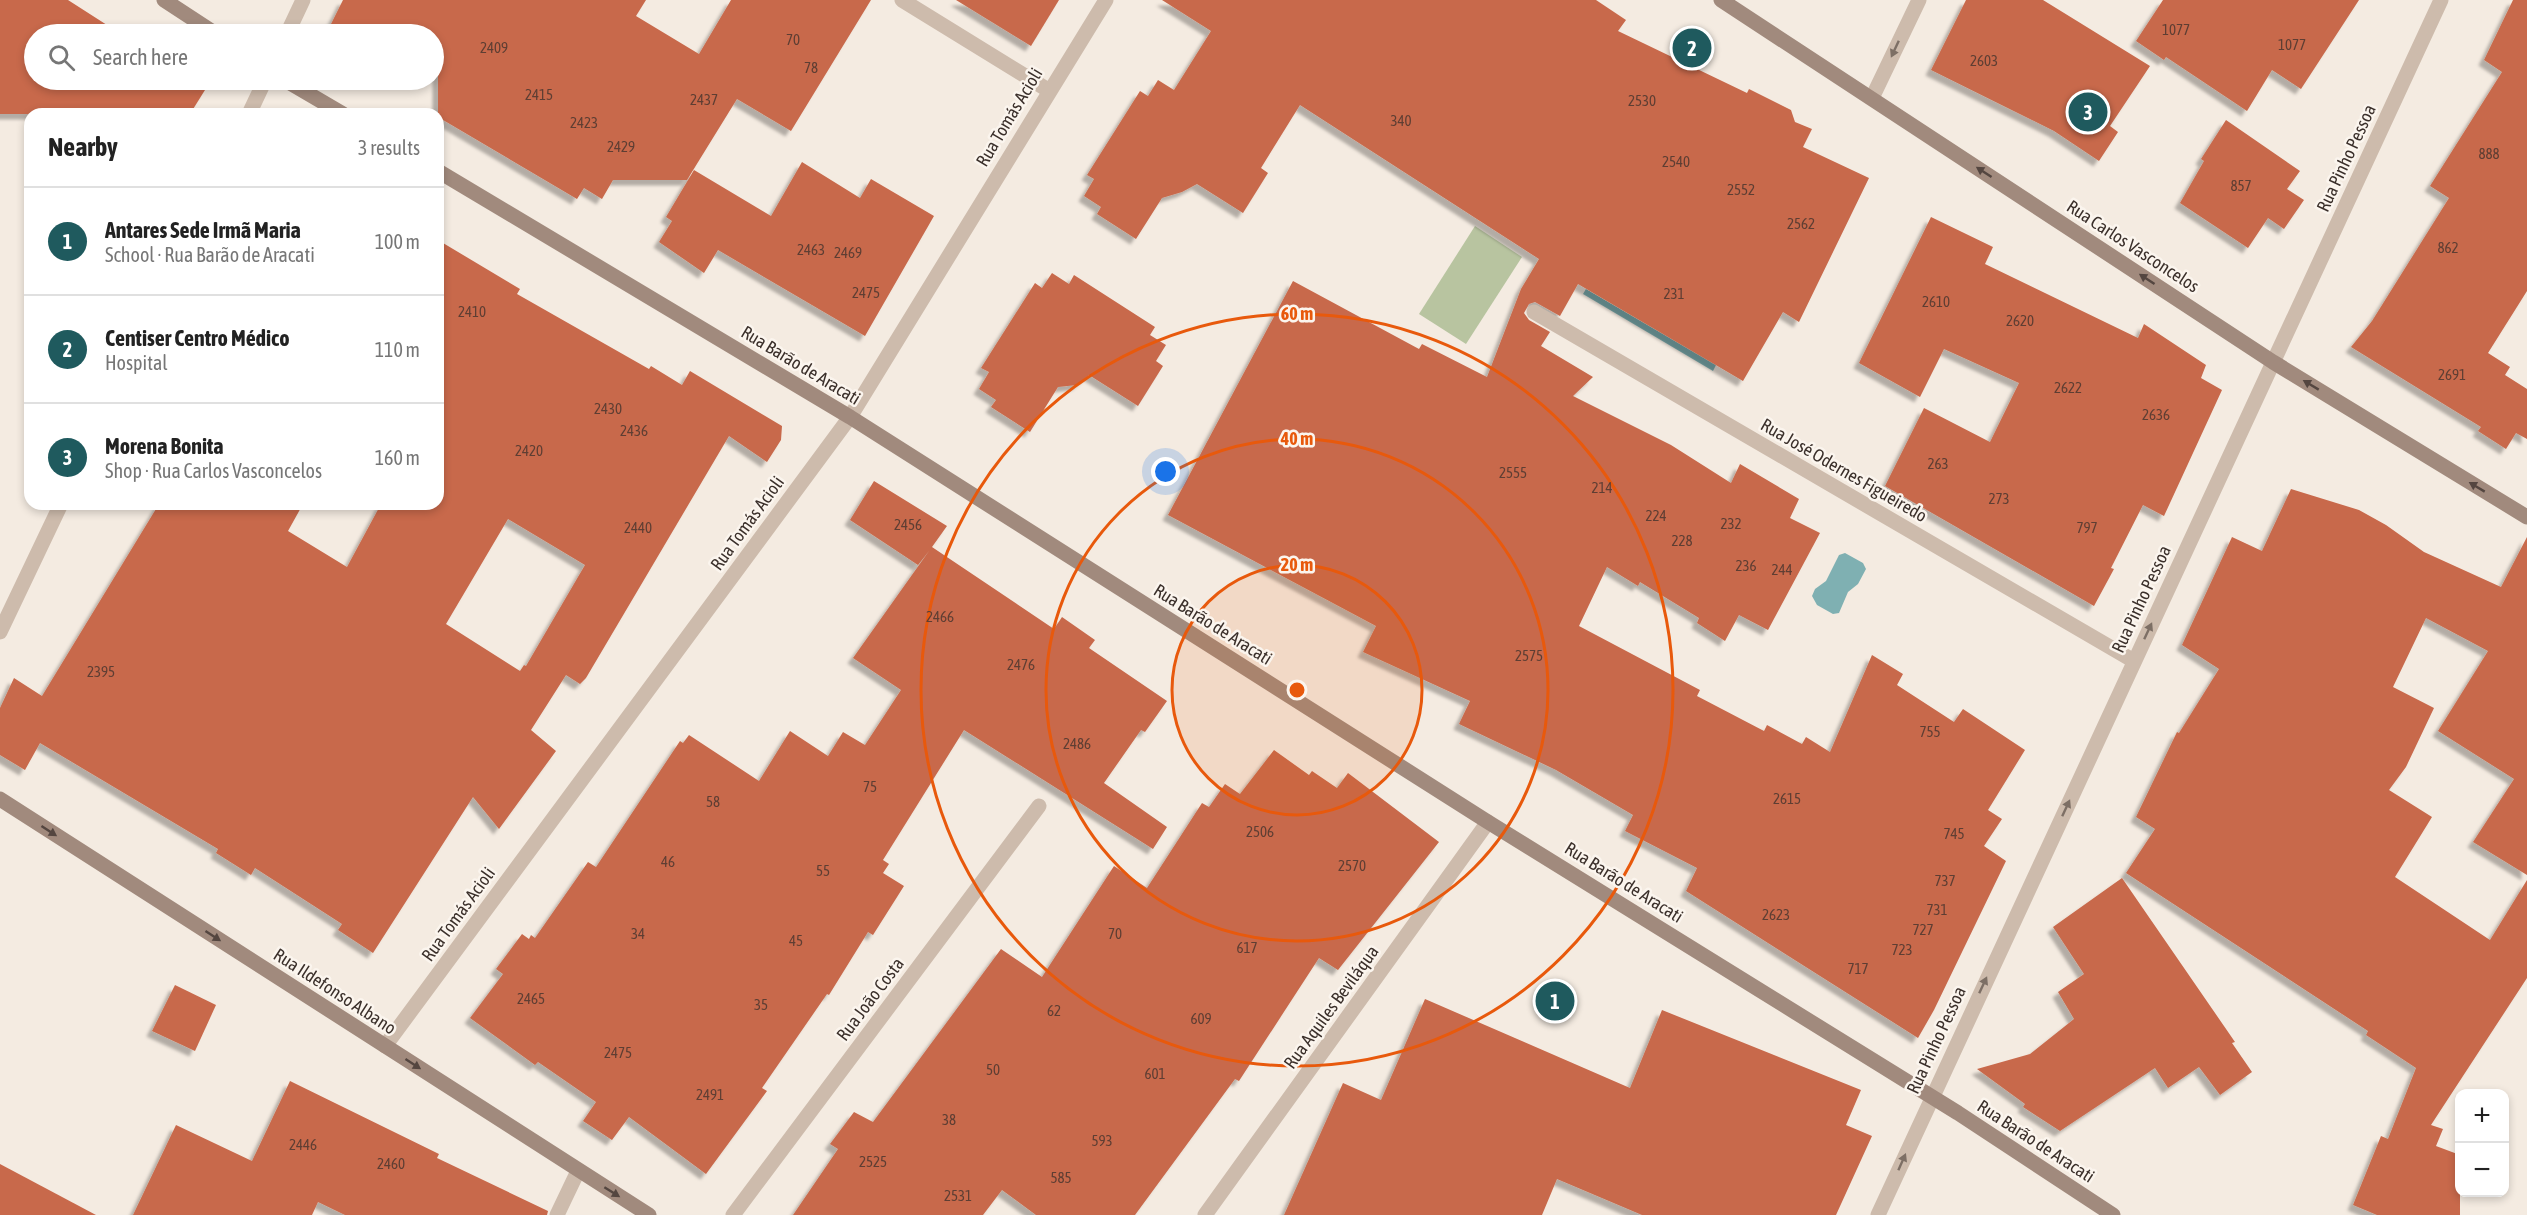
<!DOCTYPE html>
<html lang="en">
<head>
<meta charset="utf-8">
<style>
	:root { --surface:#fff; --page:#f2f2f2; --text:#222; --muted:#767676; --line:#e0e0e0; --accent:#1f5a5e }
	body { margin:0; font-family:"Asap Condensed",sans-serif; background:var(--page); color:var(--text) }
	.controls { position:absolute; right:18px; bottom:18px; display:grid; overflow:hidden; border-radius:12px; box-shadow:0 3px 9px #0003 }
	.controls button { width:54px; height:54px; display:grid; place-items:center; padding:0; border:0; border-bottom:2px solid var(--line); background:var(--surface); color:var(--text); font:30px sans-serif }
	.you { position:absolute; left:1166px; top:472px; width:21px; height:21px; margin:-15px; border:4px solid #fff; border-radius:50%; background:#1a73e8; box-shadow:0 0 0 9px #1a73e833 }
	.badge { display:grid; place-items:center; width:39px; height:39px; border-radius:50%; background:var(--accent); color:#fff; font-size:20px; font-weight:700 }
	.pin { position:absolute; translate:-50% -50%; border:3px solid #fff; box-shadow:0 2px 6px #0006 }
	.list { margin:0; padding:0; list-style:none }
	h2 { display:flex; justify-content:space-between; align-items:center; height:78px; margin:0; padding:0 24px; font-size:26px }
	h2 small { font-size:20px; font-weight:400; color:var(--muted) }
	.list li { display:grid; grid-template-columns:39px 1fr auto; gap:18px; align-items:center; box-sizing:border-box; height:108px; padding:0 24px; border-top:2px solid var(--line) }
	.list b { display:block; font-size:22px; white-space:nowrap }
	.list p { margin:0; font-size:20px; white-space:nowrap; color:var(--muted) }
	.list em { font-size:20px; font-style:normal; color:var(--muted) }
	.icon { flex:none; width:33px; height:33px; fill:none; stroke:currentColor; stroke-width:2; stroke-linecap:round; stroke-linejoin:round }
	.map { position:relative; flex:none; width:2527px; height:1215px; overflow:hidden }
	.search { position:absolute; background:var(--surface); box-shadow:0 3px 9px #0003; left:24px; top:24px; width:420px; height:66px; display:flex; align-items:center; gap:15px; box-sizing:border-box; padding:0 21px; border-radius:33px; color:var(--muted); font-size:22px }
	.panel { position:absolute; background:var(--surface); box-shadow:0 3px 9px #0003; left:24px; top:108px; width:420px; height:402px; border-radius:18px }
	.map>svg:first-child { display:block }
	.green { fill:#b8c4a0 }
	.water { fill:#7fb0b2 }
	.building { fill:#c8694b; fill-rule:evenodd; filter:url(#shadow) }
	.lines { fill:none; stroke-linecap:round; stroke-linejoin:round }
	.street { stroke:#cdbbac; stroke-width:15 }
	.secondary { stroke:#a18a7d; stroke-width:15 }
	.oneway { fill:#7d6f65 }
	.oneway2 { fill:#544640 }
	.ring { fill:none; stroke:#e8590c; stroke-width:3 }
	.labels { text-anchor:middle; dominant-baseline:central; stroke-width:5; stroke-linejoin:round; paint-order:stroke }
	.number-label { font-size:15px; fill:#5e3e33 }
	.street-label { font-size:18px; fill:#3b302b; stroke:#fbf5ee }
	.centre { fill:#e8590c; stroke:#fbf5ee; stroke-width:3 }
	.ring-label { font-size:18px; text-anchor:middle; font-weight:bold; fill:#e8590c; stroke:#fbf5ee; stroke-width:5; stroke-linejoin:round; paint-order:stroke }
</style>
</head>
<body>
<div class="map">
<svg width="2527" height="1215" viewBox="0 0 2527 1215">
	<defs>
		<filter id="shadow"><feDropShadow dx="-5.5" dy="5.5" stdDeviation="1.5" flood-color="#0004"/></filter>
	</defs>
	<rect width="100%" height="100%" fill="#f4ebe1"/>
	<!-- green -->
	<polygon class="green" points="1475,226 1522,257 1466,344 1419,314"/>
	<!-- water -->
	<g class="water">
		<polygon points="1586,289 1716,365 1713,371 1583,294"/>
		<polygon points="1845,553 1863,563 1866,569 1858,584 1848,592 1839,613 1833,614 1817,605 1812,596 1815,589 1826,581 1839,555"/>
	</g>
	<!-- building -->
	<g class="building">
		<polygon points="0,0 68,0 121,34 34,34 34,80 190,80 205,90 190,114 0,114"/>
		<polygon points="343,0 646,0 636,16 699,54 731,0 871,0 791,131 737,99 687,180 613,180 602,199 584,188 577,199 438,117 438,52 434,61 434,34 326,34"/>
		<polygon points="956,0 1059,0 1031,46"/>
		<polygon points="1162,0 1596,0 1626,20 1618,31 1747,93 1749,89 1791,110 1795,122 1812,129 1803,147 1869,178 1799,322 1783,312 1743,381 1578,284 1560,316 1535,302 1529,304 1524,313 1529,320 1550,332 1541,346 1593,377 1573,396 1671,445 1731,483 1740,464 1799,499 1790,518 1820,533 1768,630 1739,615 1725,641 1697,623 1699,618 1640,582 1638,586 1607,567 1579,626 1700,690 1697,696 1764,731 1767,725 1802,744 1806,737 1830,752 1872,655 1903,674 1897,685 1954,722 1963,709 2025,750 1988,810 2002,819 1984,846 2006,861 1934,1010 1918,1038 1686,891 1697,868 1625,831 1633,815 1556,770 1459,724 1470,701 1363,652 1376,626 1168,515 1293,281 1419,349 1422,344 1487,377 1521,289 1539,259 1300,105 1261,168 1268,173 1243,213 1197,184 1182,192 1162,198 1136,239 1097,214 1101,207 1084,196 1094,179 1087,175 1140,91 1148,96 1158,80 1174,90 1211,31"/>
		<polygon points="1966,0 2043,0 2150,66 2110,126 2118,132 2099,161 2054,131 1931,70"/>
		<polygon points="2163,0 2359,0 2301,89 2272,70 2247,111 2166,57 2164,60 2136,41"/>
		<polygon points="2513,0 2527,0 2527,291 2488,353 2510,367 2505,375 2527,389 2527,439 2516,433 2506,449 2478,431 2481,427 2351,347 2372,321 2449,198 2430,186 2502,72 2484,60"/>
		<polygon points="2226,120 2300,171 2287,189 2304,200 2284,229 2268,218 2248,248 2180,203 2204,161 2201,159"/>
		<polygon points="802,162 860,198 871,179 934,216 865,336 718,250 704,273 659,242 672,221 666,217 694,170 771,216"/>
		<polygon points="1931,217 1993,247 1985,264 2138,338 2144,324 2206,365 2201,378 2222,390 2164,516 2143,505 2111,568 2114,569 2094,606 1885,486 1924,408 1990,442 2019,383 1944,349 1920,397 1859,363"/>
		<path d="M438 240 520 289 517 294 649 369 651 366 682 385 690 371 782 426 781 440 767 462 729 436 586 678 580 684 566 675 531 730 556 751 499 829 473 797 373 953 338 930 342 924 255 868 251 875 216 853 218 849 40 743 25 770 0 755V708L14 678 42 696 159 504H303L288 531 347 567 381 504H438ZM508 519 585 565 526 666 524 665 520 671 446 624Z"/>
		<polygon points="1052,273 1069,284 1074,275 1155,327 1150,335 1166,345 1156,361 1163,366 1138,406 1089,375 1077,385 1058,387 1030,432 991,407 996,400 979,389 989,372 981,368 1035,283 1042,288"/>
		<polygon points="874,481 947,526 932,547 1054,629 1062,617 1095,640 1089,648 1167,701 1145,732 1141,730 1104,783 1167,827 1153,849 964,730 883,860 889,864 883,873 904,886 873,935 868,932 829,995 827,994 762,1088 767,1091 706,1174 629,1117 612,1140 583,1121 596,1102 538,1062 535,1065 470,1018 503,974 496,969 522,934 529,939 531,935 535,938 588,862 596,867 680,741 683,743 689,735 759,781 790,731 828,756 843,732 865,745 901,690 853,658 929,551 918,565 850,520"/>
		<polygon points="2291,489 2359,510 2386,525 2424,552 2501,587 2527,537 2527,875 2473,842 2514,779 2438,731 2488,651 2426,618 2393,687 2434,708 2406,767 2389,790 2432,817 2395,877 2490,940 2527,880 2527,978 2431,1125 2443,1129 2436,1146 2460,1155 2460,1215 2377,1215 2353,1205 2381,1136 2388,1139 2416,1068 2366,1035 2368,1031 2126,873 2155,829 2136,817 2177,732 2179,733 2219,669 2182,645 2232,537 2262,551"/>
		<polygon points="1274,750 1309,775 1312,771 1337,788 1348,773 1439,842 1338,970 1319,958 1239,1081 1235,1079 1135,1215 1036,1215 1002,1190 983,1215 793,1215 838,1149 830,1144 854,1112 873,1122 1001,949 1042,977 1114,866 1147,888 1202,803 1209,807 1225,784 1240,794"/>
		<polygon points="2122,878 2235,1042 2232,1043 2252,1072 2220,1095 2199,1067 2168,1088 2155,1068 2060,1131 2023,1107 2025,1104 1977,1069 2030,1054 2074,1019 2058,992 2084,974 2053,927"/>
		<polygon points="175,985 216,1005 195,1051 152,1031"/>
		<polygon points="1425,999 1630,1088 1662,1010 1861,1090 1846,1125 1872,1136 1836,1215 1642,1215 1557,1179 1542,1215 1284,1215 1343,1083 1381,1100"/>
		<polygon points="290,1081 439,1154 437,1158 548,1211 547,1215 345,1215 318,1202 312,1215 133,1215 176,1125 252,1161"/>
		<polygon points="0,1164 96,1215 0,1215"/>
	</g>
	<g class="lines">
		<!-- street -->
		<g class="street">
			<polyline points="902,0 1048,90"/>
			<polyline points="287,34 303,0"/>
			<polyline points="1872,98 1919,0"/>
			<polyline points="249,114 265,80"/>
			<polyline points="1534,312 2134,661"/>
			<polyline points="0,632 61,504"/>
			<polyline points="385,1046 850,417 1106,0"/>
			<polyline points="557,1215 578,1171"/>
			<polyline points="733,1215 1039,806"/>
			<polyline points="1205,1215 1488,822"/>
			<polyline points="1878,1215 2441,0"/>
		</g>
		<!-- secondary -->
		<g class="secondary">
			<polyline points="164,0 216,34"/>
			<polyline points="1721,0 2273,362 2527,517"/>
			<polyline points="285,80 343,114"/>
			<polyline points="438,171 850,417 1488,822 1958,1113 2113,1215"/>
			<polyline points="0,799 649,1215"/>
		</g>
	</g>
	<!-- one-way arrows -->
	<defs><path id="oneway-solid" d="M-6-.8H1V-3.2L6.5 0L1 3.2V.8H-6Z" transform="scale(1.5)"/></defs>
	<g class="oneway">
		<use href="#oneway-solid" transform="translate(1895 49) rotate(115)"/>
		<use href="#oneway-solid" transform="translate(2148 631) rotate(-65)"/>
		<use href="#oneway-solid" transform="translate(2066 808) rotate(-65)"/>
		<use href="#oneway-solid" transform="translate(1983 985) rotate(-65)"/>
		<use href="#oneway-solid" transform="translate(1902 1162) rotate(-66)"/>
	</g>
	<g class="oneway2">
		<use href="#oneway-solid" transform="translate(1984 172) rotate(-147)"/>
		<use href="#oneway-solid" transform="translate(2147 279) rotate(-147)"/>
		<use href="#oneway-solid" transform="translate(2311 385) rotate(-149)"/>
		<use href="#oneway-solid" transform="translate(2477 487) rotate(-149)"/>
		<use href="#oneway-solid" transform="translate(49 831) rotate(33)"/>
		<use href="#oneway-solid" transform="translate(213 936) rotate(33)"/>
		<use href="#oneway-solid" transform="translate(413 1064) rotate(33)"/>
		<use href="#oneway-solid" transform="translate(612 1192) rotate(32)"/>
	</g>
	<!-- distance rings -->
	<circle cx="1297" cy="690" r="125" fill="#e8590c" fill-opacity=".12"/>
	<g class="ring">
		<circle cx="1297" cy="690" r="125"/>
		<circle cx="1297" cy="690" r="251"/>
		<circle cx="1297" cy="690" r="376"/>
	</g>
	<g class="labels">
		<!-- number labels -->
		<g class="number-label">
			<text x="2176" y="29">1077</text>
			<text x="793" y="39">70</text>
			<text x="2292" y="44">1077</text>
			<text x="494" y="47">2409</text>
			<text x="1984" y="60">2603</text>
			<text x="811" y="67">78</text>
			<text x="539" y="94">2415</text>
			<text x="704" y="99">2437</text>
			<text x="1642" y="100">2530</text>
			<text x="1401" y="120">340</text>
			<text x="584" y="122">2423</text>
			<text x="621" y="146">2429</text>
			<text x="2489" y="153">888</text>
			<text x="1676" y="161">2540</text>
			<text x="2241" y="185">857</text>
			<text x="1741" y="189">2552</text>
			<text x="1801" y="223">2562</text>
			<text x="2448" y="247">862</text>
			<text x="811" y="249">2463</text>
			<text x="848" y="252">2469</text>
			<text x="866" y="292">2475</text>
			<text x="1674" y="293">231</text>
			<text x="1936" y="301">2610</text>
			<text x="472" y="311">2410</text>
			<text x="2020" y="320">2620</text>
			<text x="2452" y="374">2691</text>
			<text x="2068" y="387">2622</text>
			<text x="608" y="408">2430</text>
			<text x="2156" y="414">2636</text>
			<text x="634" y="430">2436</text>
			<text x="529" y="450">2420</text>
			<text x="1938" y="463">263</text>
			<text x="1513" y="472">2555</text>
			<text x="1602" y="487">214</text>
			<text x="1999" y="498">273</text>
			<text x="1656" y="515">224</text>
			<text x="1731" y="523">232</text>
			<text x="908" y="524">2456</text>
			<text x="638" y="527">2440</text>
			<text x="2087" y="527">797</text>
			<text x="1682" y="540">228</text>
			<text x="1746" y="565">236</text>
			<text x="1782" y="569">244</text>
			<text x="940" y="616">2466</text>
			<text x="1529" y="655">2575</text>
			<text x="1021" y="664">2476</text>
			<text x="101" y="671">2395</text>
			<text x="1930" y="731">755</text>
			<text x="1077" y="743">2486</text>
			<text x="870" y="786">75</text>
			<text x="1787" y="798">2615</text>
			<text x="713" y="801">58</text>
			<text x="1260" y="831">2506</text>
			<text x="1954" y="833">745</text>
			<text x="668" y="861">46</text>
			<text x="1352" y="865">2570</text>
			<text x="823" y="870">55</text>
			<text x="1945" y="880">737</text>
			<text x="1937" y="909">731</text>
			<text x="1776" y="914">2623</text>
			<text x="1923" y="929">727</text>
			<text x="638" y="933">34</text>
			<text x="1115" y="933">70</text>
			<text x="796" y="940">45</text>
			<text x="1247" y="947">617</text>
			<text x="1902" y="949">723</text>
			<text x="1858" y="968">717</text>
			<text x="531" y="998">2465</text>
			<text x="761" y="1004">35</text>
			<text x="1054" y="1010">62</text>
			<text x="1201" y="1018">609</text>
			<text x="618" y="1052">2475</text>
			<text x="993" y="1069">50</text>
			<text x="1155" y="1073">601</text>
			<text x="710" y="1094">2491</text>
			<text x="949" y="1119">38</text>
			<text x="1102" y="1140">593</text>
			<text x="303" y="1144">2446</text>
			<text x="873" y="1161">2525</text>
			<text x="391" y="1163">2460</text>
			<text x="1061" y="1177">585</text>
			<text x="958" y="1195">2531</text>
		</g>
		<!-- street labels -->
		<g class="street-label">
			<text transform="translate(1009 117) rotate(-59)">Rua Tomás Acioli</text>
			<text transform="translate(2346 158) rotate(-65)">Rua Pinho Pessoa</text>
			<text transform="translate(2133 246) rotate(33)">Rua Carlos Vasconcelos</text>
			<text transform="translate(801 365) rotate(31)">Rua Barão de Aracati</text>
			<text transform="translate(1844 470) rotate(30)">Rua José Odernes Figueiredo</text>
			<text transform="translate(747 523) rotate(-54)">Rua Tomás Acioli</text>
			<text transform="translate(2141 599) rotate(-65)">Rua Pinho Pessoa</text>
			<text transform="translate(1213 624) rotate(32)">Rua Barão de Aracati</text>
			<text transform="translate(1624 882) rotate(32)">Rua Barão de Aracati</text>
			<text transform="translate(458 914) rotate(-54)">Rua Tomás Acioli</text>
			<text transform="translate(335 991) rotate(33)">Rua Ildefonso Albano</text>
			<text transform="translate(870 999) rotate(-53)">Rua João Costa</text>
			<text transform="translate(1331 1007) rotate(-54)">Rua Aquiles Beviláqua</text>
			<text transform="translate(1936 1040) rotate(-65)">Rua Pinho Pessoa</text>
			<text transform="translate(2036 1141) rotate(33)">Rua Barão de Aracati</text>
		</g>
	</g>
	<circle cx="1297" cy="690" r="9" class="centre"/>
	<g class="ring-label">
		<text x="1297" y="320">60 m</text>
		<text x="1297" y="445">40 m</text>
		<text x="1297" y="571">20 m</text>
	</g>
</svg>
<div class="controls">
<button>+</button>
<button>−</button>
</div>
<div class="you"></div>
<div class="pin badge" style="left:1555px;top:1001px">1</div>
<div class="pin badge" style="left:1692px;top:48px">2</div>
<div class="pin badge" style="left:2088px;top:112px">3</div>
<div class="search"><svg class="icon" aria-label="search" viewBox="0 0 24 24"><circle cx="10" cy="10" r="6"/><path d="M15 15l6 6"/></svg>Search here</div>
<section class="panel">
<h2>Nearby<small>3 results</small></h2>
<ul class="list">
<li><span class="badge">1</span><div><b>Antares Sede Irmã Maria</b><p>School · Rua Barão de Aracati</p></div><em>100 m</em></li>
<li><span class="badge">2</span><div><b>Centiser Centro Médico</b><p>Hospital</p></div><em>110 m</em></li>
<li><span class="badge">3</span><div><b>Morena Bonita</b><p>Shop · Rua Carlos Vasconcelos</p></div><em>160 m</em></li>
</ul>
</section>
</div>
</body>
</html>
